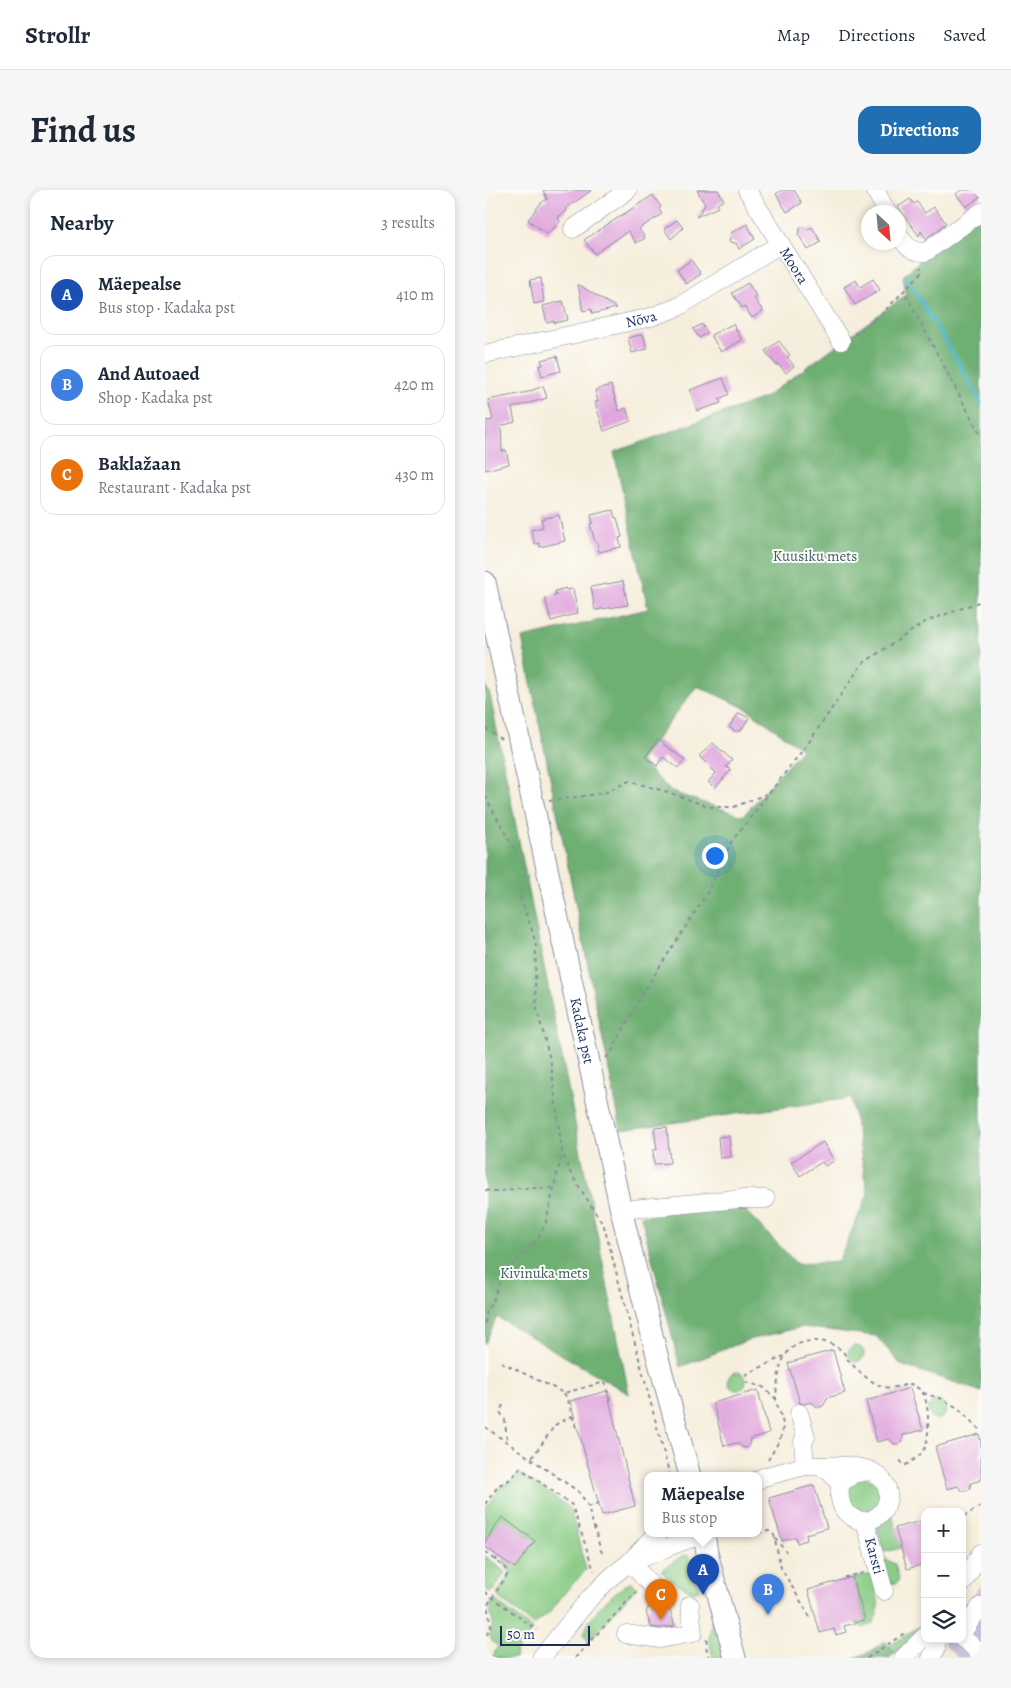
<!DOCTYPE html>
<html lang="en">
<head>
<meta charset="utf-8">
<style>
	:root { --surface:#fff; --page:#f6f6f7; --text:#1f2937; --muted:#747a83; --line:#e0e1e3; --accent:#1f6fb2 }
	body { margin:0; font-family:Alegreya,serif; background:var(--page); color:var(--text) }
	.controls { position:absolute; right:15px; bottom:15px; display:grid; overflow:hidden; border-radius:10px; box-shadow:0 2px 8px #0003 }
	.controls button { width:45px; height:45px; display:grid; place-items:center; padding:0; border:0; border-bottom:1px solid var(--line); background:var(--surface); color:var(--text); font:25px sans-serif }
	.compass { position:absolute; left:376px; top:15px; width:45px; height:45px; border-radius:50%; background:var(--surface); box-shadow:0 2px 8px #0003; rotate:154deg }
	.scale { position:absolute; left:15px; bottom:12px; width:90px; box-sizing:border-box; padding-left:5px; border:2px solid #1b2f5e; border-top:0; font-size:14px; line-height:18px; white-space:nowrap; color:#1b2f5e; -webkit-text-stroke:4px #fdfcf7; paint-order:stroke }
	.you { position:absolute; left:229px; top:665px; width:18px; height:18px; margin:-12px; border:4px solid #fff; border-radius:50%; background:#1a73e8; box-shadow:0 0 0 8px #1a73e833 }
	.badge { display:grid; place-items:center; width:32px; height:32px; border-radius:50%; background:var(--accent); color:#fff; font-size:16px; font-weight:700 }
	.pin { position:absolute; translate:-50% -41px; filter:drop-shadow(0 1px 2px #0008) }
	.pin::after { content:''; position:absolute; top:26px; width:18px; height:15px; background:inherit; clip-path:polygon(0 0,100% 0,50% 100%) }
	.popup { position:absolute; left:159px; top:1282px; width:118px; height:65px; box-sizing:border-box; display:grid; place-content:center; border-radius:10px; background:var(--surface); filter:drop-shadow(0 1px 4px #0005); font-size:16px; white-space:nowrap; color:var(--muted) }
	.popup b { font-size:19px; color:var(--text) }
	.popup::after { content:''; position:absolute; left:50%; top:100%; margin-left:-10px; border:10px solid transparent; border-top-color:var(--surface) }
	.list { margin:0; padding:0; list-style:none }
	h2 { display:flex; justify-content:space-between; align-items:center; height:65px; margin:0; padding:0 20px; font-size:21px }
	h2 small { font-size:16px; font-weight:400; color:var(--muted) }
	.list li { display:grid; grid-template-columns:32px 1fr auto; gap:15px; align-items:center; box-sizing:border-box; height:80px; margin:0 10px 10px; padding:0 10px; border:1px solid var(--line); border-radius:15px }
	.list b { display:block; font-size:19px; white-space:nowrap }
	.list p { margin:0; font-size:16px; white-space:nowrap; color:var(--muted) }
	.list em { font-size:16px; font-style:normal; color:var(--muted) }
	.icon { flex:none; width:28px; height:28px; fill:none; stroke:currentColor; stroke-width:2; stroke-linecap:round; stroke-linejoin:round }
	.map { position:relative; flex:none; width:496px; height:1468px; overflow:hidden; border-radius:15px }
	header { display:flex; align-items:center; gap:30px; box-sizing:border-box; height:70px; padding:0 25px; background:var(--surface); border-bottom:1px solid var(--line) }
	header strong { font-size:24px }
	nav { display:flex; gap:28px; margin-inline-start:auto; font-size:18px }
	.intro { display:flex; align-items:center; justify-content:space-between; box-sizing:border-box; height:120px; padding:0 30px }
	h1 { margin:0; font-size:35px }
	.button { padding:12px 22px; border-radius:15px; background:var(--accent); color:#fff; font-size:18px; font-weight:700 }
	main { display:flex; gap:30px; padding:0 30px }
	aside { flex:1; background:var(--surface); border-radius:15px; box-shadow:0 2px 8px #0003 }
	.map>svg:first-child { display:block }
	.industrial { fill:#c9bfd7 }
	.green { fill:#88cb84; stroke:#527d71 }
	.forest { fill:#6eaf72; stroke:#446f68; fill-rule:evenodd }
	.lines { fill:none; stroke-linecap:round; stroke-linejoin:round }
	.stream { stroke:#46b4c2; stroke-width:4 }
	.building { fill:#e0a6dd }
	.minor-casing { stroke:#888e9d; stroke-width:19 }
	.major-casing { stroke:#888e9d; stroke-width:23 }
	.path { stroke:#888e9d; stroke-width:2; stroke-dasharray:4 4; stroke-linecap:butt }
	.minor { stroke:#fff; stroke-width:18 }
	.major { stroke:#fff; stroke-width:21 }
	.labels { text-anchor:middle; dominant-baseline:central; stroke-width:4; stroke-linejoin:round; paint-order:stroke }
	.street-label { font-size:15px; fill:#1b2f5e; stroke:#fdfcf7 }
	.park-label { font-size:15px; fill:#3c5e69; stroke:#fdfcf7 }
</style>
</head>
<body>
<header>
<strong>Strollr</strong>
<nav><a>Map</a><a>Directions</a><a>Saved</a></nav>
</header>
<div class="intro"><h1>Find us</h1><a class="button">Directions</a></div>
<main>
<aside>
<h2>Nearby<small>3 results</small></h2>
<ul class="list">
<li><span class="badge" style="background:#1a4fb4">A</span><div><b>Mäepealse</b><p>Bus stop · Kadaka pst</p></div><em>410 m</em></li>
<li><span class="badge" style="background:#3f7fe0">B</span><div><b>And Autoaed</b><p>Shop · Kadaka pst</p></div><em>420 m</em></li>
<li><span class="badge" style="background:#e8710a">C</span><div><b>Baklažaan</b><p>Restaurant · Kadaka pst</p></div><em>430 m</em></li>
</ul>
</aside>
<div class="map">
<svg width="496" height="1468" viewBox="0 0 496 1468">
	<rect width="100%" height="100%" fill="#fdfcf7"/>
	<filter id="ink" filterUnits="userSpaceOnUse"><feTurbulence type="fractalNoise" baseFrequency=".02" numOctaves="2"/><feDisplacementMap in="SourceGraphic" scale="10" xChannelSelector="R" yChannelSelector="G"/><feConvolveMatrix kernelMatrix="1 2 1 2 8 2 1 2 1" color-interpolation-filters="sRGB"/></filter>
	<filter id="wash" filterUnits="userSpaceOnUse"><feTurbulence type="fractalNoise" baseFrequency=".0096" numOctaves="4" result="noise"/><feDisplacementMap in="SourceGraphic" scale="20" xChannelSelector="R" yChannelSelector="G"/><feGaussianBlur stdDeviation="1.12" result="paint"/><feColorMatrix in="noise" values="0 0 0 0 0 0 0 0 0 0 0 0 0 0 0 0 0 1.4 0 .05"/><feComposite in="paint" operator="in"/></filter>
	<g filter="url(#wash)">
		<rect width="100%" height="100%" fill="#f6eedc"/>
		<!-- industrial -->
		<polygon class="industrial" points="496,1394 496,1468 473,1468 461,1457 458,1449 477,1449 477,1422"/>
		<!-- green -->
		<g class="green">
			<circle cx="371" cy="1164" r="8"/>
			<circle cx="252" cy="1191" r="9"/>
			<circle cx="452" cy="1220" r="9"/>
			<polygon points="34,1283 85,1318 101,1380 82,1400 65,1422 49,1435 14,1408 12,1404 25,1383 23,1378 18,1373 18,1370 30,1377 50,1351 17,1328 0,1352 0,1319 15,1297 28,1290"/>
			<polygon points="377,1286 395,1294 396,1313 381,1324 365,1318 360,1301"/>
			<polygon points="407,1325 416,1358 399,1362 392,1337 399,1333"/>
			<polygon points="202,1365 204,1367 214,1400 208,1402 184,1389 176,1381 197,1366"/>
			<polygon points="0,1366 20,1382 9,1400 5,1402 0,1399"/>
			<polygon points="400,1369 410,1374 414,1389 411,1394 404,1392 395,1370"/>
			<path d="M387 1384C392 1398 398 1421 387 1434L378 1438 370 1433 380 1430 368 1388Z"/>
			<path d="M146 1391 152 1397 103 1451 99 1445C103 1424 129 1403 146 1391Z"/>
			<polygon points="11,1411 47,1439 31,1462 30,1468 7,1468 13,1456 8,1452 5,1446 8,1433 4,1420 7,1412"/>
			<polygon points="227,1427 242,1468 228,1468 224,1448"/>
			<polygon points="437,1436 405,1468 386,1468 430,1439"/>
		</g>
		<!-- forest -->
		<g class="forest">
			<path d="M496 22V1202L484 1197 416 1175 391 1146 317 1137 263 1150 195 1177 156 1026 253 1013 312 1074 353 1072 383 1004 366 908 136 940 37 448 163 419 129 262 279 208 421 105 418 86 450 57ZM212 496 262 519 317 559 258 626 187 602 155 571Z"/>
			<polygon points="0,495 5,505 144,1204 12,1127 0,1154"/>
			<polygon points="400,1451 409,1462 401,1468 369,1468 386,1461"/>
		</g>
		<g class="lines">
			<!-- stream -->
			<g class="stream">
				<polyline points="421,87 424,92"/>
				<polyline points="427,97 471,168 496,213"/>
			</g>
		</g>
		<g id="blocks">
			<!-- building -->
			<g class="building">
				<polygon points="58,0 107,0 80,19 82,21 73,27 75,32 62,44 43,30 55,14 62,9"/>
				<polygon points="212,0 233,0 239,10 232,14 233,17 211,27 220,15"/>
				<polygon points="297,0 309,0 317,13 302,22 291,4"/>
				<polygon points="476,0 496,0 496,6 481,17 471,4"/>
				<polygon points="168,5 176,17 174,19 177,24 154,39 160,48 151,53 143,41 110,64 99,50"/>
				<polygon points="425,9 429,14 432,12 440,23 449,17 461,33 441,49 436,41 434,46 413,17"/>
				<polygon points="192,30 198,38 186,49 179,39"/>
				<polygon points="262,34 270,49 254,59 251,53 244,52 246,43"/>
				<polygon points="316,37 323,39 327,37 336,52 323,60 313,44"/>
				<polygon points="206,70 216,84 201,94 192,80"/>
				<polygon points="56,88 59,112 49,114 45,90"/>
				<polygon points="388,89 395,100 370,115 359,97 371,90 375,97"/>
				<polygon points="263,93 272,107 269,108 278,121 267,128 259,116 257,118 247,103"/>
				<polygon points="93,94 115,108 131,118 107,124 106,119 98,121"/>
				<polygon points="78,111 83,130 69,133 69,131 62,133 58,116"/>
				<polygon points="217,134 222,143 214,148 208,139"/>
				<polygon points="248,134 257,150 236,162 226,145"/>
				<polygon points="158,144 162,159 147,163 143,148"/>
				<polygon points="294,151 305,165 302,167 309,176 301,183 293,174 291,175 280,161"/>
				<polygon points="72,166 76,181 57,186 54,176 58,175 56,170"/>
				<polygon points="238,188 244,204 234,209 236,213 212,221 205,200"/>
				<polygon points="126,195 134,221 141,218 146,231 119,241 110,212 113,211 110,200"/>
				<polygon points="58,196 62,208 27,218 30,232 16,236 17,261 21,260 24,274 0,280 0,231 8,230 3,210 43,202"/>
				<polygon points="128,320 130,328 132,328 137,347 134,348 136,357 114,362 112,352 110,352 105,334 108,333 106,325"/>
				<polygon points="74,325 80,351 55,357 54,353 50,354 46,340 58,337 56,329"/>
				<polygon points="138,391 143,415 110,420 106,397"/>
				<polygon points="81,398 81,400 88,399 93,423 66,431 60,408 71,406 70,401"/>
				<polygon points="254,523 264,528 255,542 253,540 251,542 244,537"/>
				<polygon points="173,550 200,570 193,578 178,567 172,576 160,567"/>
				<polygon points="228,553 247,570 241,577 246,580 230,598 223,592 231,583 214,566"/>
				<polygon points="182,937 185,973 169,974 168,960 172,960 169,938"/>
				<polygon points="244,946 246,967 235,968 233,947"/>
				<polygon points="338,952 349,971 340,976 337,972 315,986 306,972"/>
				<polygon points="348,1160 360,1203 342,1208 339,1215 336,1217 332,1217 327,1212 319,1214 315,1213 303,1173"/>
				<polygon points="425,1198 438,1240 418,1245 417,1251 414,1254 409,1254 404,1249 392,1252 381,1211"/>
				<polygon points="273,1200 284,1243 265,1249 264,1255 261,1258 257,1257 252,1253 239,1256 228,1213"/>
				<polygon points="122,1201 150,1316 117,1325 85,1211"/>
				<polygon points="494,1244 496,1252 496,1290 486,1293 485,1299 481,1301 477,1301 473,1296 462,1299 450,1257"/>
				<polygon points="329,1295 342,1338 321,1344 322,1350 312,1353 311,1347 297,1351 284,1308"/>
				<polygon points="17,1327 50,1351 30,1378 0,1357 0,1352"/>
				<polygon points="440,1330 440,1374 422,1379 410,1338"/>
				<polygon points="367,1387 380,1430 359,1436 361,1442 351,1445 349,1439 335,1443 323,1400"/>
				<polygon points="172,1402 185,1409 183,1414 190,1436 175,1438 166,1437 161,1422"/>
			</g>
		</g>
	</g>
	<g filter="url(#ink)">
		<use href="#blocks" fill-opacity="0" stroke="#888e9d" stroke-width="1"/>
		<g class="lines">
			<!-- minor casing -->
			<g class="minor-casing">
				<g id="minor">
					<path id="s1" d="M262 0 356 151"/>
					<polyline points="390,0 402,22"/>
					<polyline points="88,39 143,0"/>
					<path d="M413 43C420 55 426 63 441 62L496 22"/>
					<path id="s2" d="M0 164 166 127 193 117 295 54"/>
					<polyline points="136,1020 254,1009 281,1009"/>
					<polyline points="314,1223 321,1247 318,1251 320,1276"/>
					<polyline points="273,1290 278,1287 320,1276 335,1276"/>
					<path d="M355 1294 345 1282 335 1276C349 1275 380 1275 391 1284 420 1304 391 1346 364 1325 354 1318 354 1305 355 1294L368 1284 385 1281"/>
					<path id="s3" d="M380 1331 399 1401"/>
					<polyline points="145,1372 164,1393"/>
					<path d="M146 1372C172 1363 192 1351 219 1345"/>
					<polyline points="477,1394 496,1363"/>
					<polyline points="477,1443 496,1416"/>
					<polyline points="141,1444 175,1449 208,1443 205,1415"/>
					<polyline points="477,1448 490,1458 496,1467"/>
					<polyline points="56,1468 105,1408 126,1387 145,1372 166,1349 173,1344"/>
					<polyline points="418,1468 440,1446"/>
					<polyline points="446,1468 451,1459 452,1449"/>
				</g>
			</g>
			<!-- major casing -->
			<g class="major-casing">
				<g id="major">
					<path id="s4" d="M0 392 136 1020 172 1165 205 1286"/>
					<polyline points="219,1344 222,1363 250,1468"/>
				</g>
			</g>
			<!-- path -->
			<g class="path">
				<polyline points="421,105 496,246"/>
				<polyline points="370,145 395,126 437,82 436,77"/>
				<polyline points="0,538 16,549"/>
				<polyline points="0,606 39,677 39,689 35,707 48,743 51,756 50,792 52,819 66,874 77,962 86,984 119,1036 185,1286"/>
				<polyline points="64,611 119,603 144,591 183,602 224,617 249,617 281,604"/>
				<polyline points="121,868 127,861 156,806 221,705 247,651 324,552 377,474 440,432 496,411"/>
				<polyline points="0,1000 11,1002 33,998 68,998"/>
				<polyline points="0,1133 2,1119 7,1113 17,1085 53,1049 61,1032 77,963"/>
				<polyline points="16,1172 79,1203 120,1192 126,1212"/>
				<polyline points="260,1185 299,1166"/>
				<polyline points="261,1192 278,1197 291,1209"/>
				<polyline points="438,1203 457,1209 473,1218 496,1241"/>
				<polyline points="18,1215 15,1222 20,1230 22,1252"/>
				<polyline points="87,1226 91,1237 92,1237"/>
				<polyline points="0,1237 94,1302 102,1314 116,1361 120,1365"/>
				<polyline points="47,1268 70,1235 87,1226 83,1210 79,1203"/>
				<path d="M283 1270C288 1261 296 1250 298 1239 299 1229 292 1219 291 1209 291 1203 292 1196 293 1190 296 1167 304 1151 331 1151 341 1151 352 1155 359 1163 361 1166 362 1170 365 1172 374 1182 386 1193 399 1197 407 1199 417 1195 426 1194 430 1196 435 1199 438 1203 444 1214 445 1246 440 1258 435 1266 428 1271 419 1276L415 1270"/>
				<polyline points="0,1314 14,1295 26,1289 35,1278 87,1315 109,1381"/>
				<polyline points="103,1317 114,1313"/>
				<polyline points="477,1335 481,1325 496,1316"/>
				<polyline points="273,1342 284,1341 289,1345 296,1378 325,1427"/>
				<polyline points="290,1348 301,1362"/>
				<polyline points="0,1362 20,1378 22,1385 2,1416 6,1436 2,1445"/>
				<polyline points="10,1371 12,1366"/>
				<polyline points="361,1389 361,1387 379,1383"/>
				<polyline points="0,1402 52,1440"/>
				<polyline points="222,1449 221,1456 224,1468"/>
				<polyline points="90,1468 151,1402"/>
				<polyline points="382,1468 420,1443"/>
			</g>
			<!-- minor -->
			<use href="#minor" class="minor"/>
			<!-- major -->
			<use href="#major" class="major"/>
		</g>
	</g>
	<g class="labels">
		<!-- street labels -->
		<g class="street-label">
			<text stroke="none"><textPath href="#s1" startOffset="89">Moora</textPath></text>
			<text stroke="none"><textPath href="#s2" startOffset="160">Nõva</textPath></text>
			<text stroke="none"><textPath href="#s4" startOffset="459">Kadaka pst</textPath></text>
			<text stroke="none"><textPath href="#s3" startOffset="36">Karsti</textPath></text>
		</g>
		<!-- park labels -->
		<g class="park-label">
			<text x="330" y="366">Kuusiku mets</text>
			<text x="59" y="1083">Kivinuka mets</text>
		</g>
	</g>
</svg>
<div class="controls">
<button>+</button>
<button>−</button>
<button><svg class="icon" aria-label="layers" viewBox="0 0 24 24"><path d="M12 4l9 5-9 5-9-5zM3 14l9 5 9-5"/></svg></button>
</div>
<svg class="compass" viewBox="-18 -18 36 36"><path d="M0-13l5 13h-10z" fill="#e53935"/><path d="M0 13l5-13h-10z" fill="#747a83"/></svg>
<div class="scale">50 m</div>
<div class="you"></div>
<div class="pin badge" style="left:218px;top:1405px;background:#1a4fb4">A</div>
<div class="popup"><b>Mäepealse</b>Bus stop</div>
<div class="pin badge" style="left:283px;top:1425px;background:#3f7fe0">B</div>
<div class="pin badge" style="left:176px;top:1430px;background:#e8710a">C</div>
</div>
</main>
</body>
</html>
